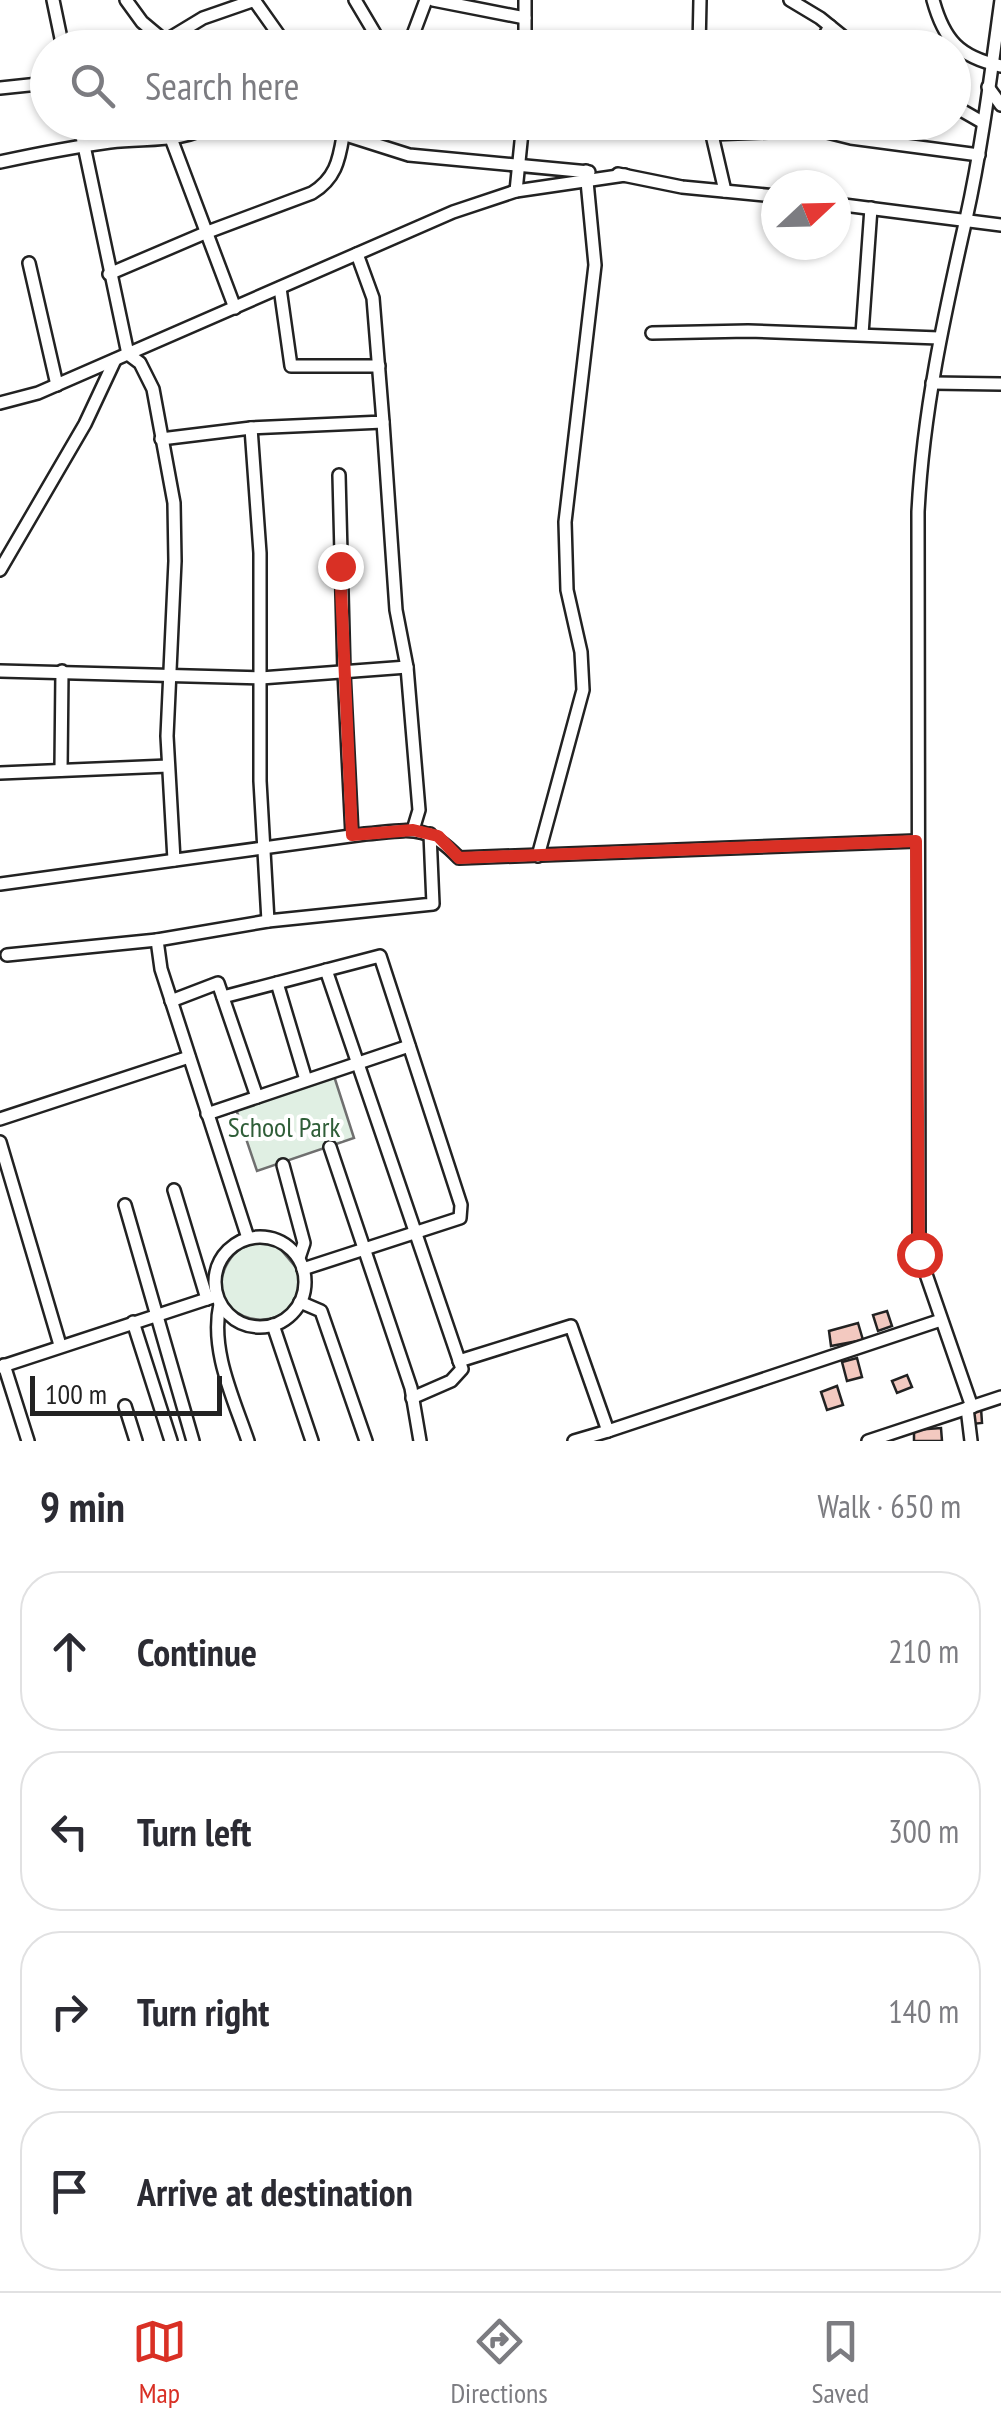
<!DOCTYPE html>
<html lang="en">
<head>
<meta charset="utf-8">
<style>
	:root { --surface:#fff; --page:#f7f7f7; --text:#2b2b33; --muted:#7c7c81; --line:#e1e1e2; --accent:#d93025 }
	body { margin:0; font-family:"PT Sans Narrow",sans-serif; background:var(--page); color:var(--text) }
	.compass { position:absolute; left:761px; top:170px; width:90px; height:90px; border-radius:50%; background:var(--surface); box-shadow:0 2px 8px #0004; rotate:68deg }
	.scale { position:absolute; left:30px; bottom:25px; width:192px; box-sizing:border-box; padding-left:10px; border:5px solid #222; border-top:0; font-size:28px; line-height:35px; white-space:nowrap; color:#222; -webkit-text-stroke:8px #fff; paint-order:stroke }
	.stop { position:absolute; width:30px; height:30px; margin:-22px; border:8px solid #d93025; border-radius:50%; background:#fff }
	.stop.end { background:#d93025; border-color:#fff; box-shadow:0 2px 10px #0008 }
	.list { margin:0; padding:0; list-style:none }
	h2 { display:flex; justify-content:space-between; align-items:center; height:130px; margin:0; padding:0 40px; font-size:42px }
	h2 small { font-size:32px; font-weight:400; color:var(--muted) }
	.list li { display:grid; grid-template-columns:65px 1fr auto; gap:30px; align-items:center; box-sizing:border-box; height:160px; margin:0 20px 20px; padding:0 20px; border:2px solid var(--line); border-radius:40px }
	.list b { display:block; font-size:38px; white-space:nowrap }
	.list em { font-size:32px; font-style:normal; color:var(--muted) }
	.icon { flex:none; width:55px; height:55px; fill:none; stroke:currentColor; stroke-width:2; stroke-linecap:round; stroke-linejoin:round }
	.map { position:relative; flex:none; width:1001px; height:1441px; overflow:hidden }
	.search { position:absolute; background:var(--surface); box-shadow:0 2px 8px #0004; left:30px; right:30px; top:30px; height:110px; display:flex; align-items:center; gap:25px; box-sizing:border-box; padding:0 35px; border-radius:55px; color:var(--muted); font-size:38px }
	.sheet { height:850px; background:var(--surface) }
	nav { display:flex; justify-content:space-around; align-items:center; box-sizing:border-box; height:140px; border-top:2px solid var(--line); background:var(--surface); font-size:28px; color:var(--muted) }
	nav a { display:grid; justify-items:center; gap:5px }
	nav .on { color:var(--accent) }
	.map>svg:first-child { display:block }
	.green { fill:#e0efe3; stroke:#6f6f6f; stroke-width:2.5 }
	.building { fill:#f3c9c0; stroke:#222; stroke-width:2.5 }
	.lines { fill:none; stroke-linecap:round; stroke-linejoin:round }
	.street-casing { stroke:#222; stroke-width:16 }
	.street { stroke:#fff; stroke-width:11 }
	.route { stroke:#d93025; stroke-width:12 }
	.labels { text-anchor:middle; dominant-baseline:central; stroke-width:8; stroke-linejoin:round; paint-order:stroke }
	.park-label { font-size:28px; fill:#2f5e38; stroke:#fff }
</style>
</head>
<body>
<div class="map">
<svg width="1001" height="1441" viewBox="0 0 1001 1441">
	<rect width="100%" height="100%" fill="#fff"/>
	<!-- green -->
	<g class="green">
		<polygon points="334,1076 354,1138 257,1171 235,1106"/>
		<path d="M256 1243 277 1245 299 1271C299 1281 299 1294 294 1302 273 1338 202 1315 226 1266 233 1252 241 1247 256 1243Z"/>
	</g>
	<!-- building -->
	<g class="building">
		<polygon points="887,1311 892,1326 878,1331 873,1315"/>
		<polygon points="858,1323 863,1340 831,1346 829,1331"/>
		<polygon points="857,1358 862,1377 847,1381 842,1362"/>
		<polygon points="907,1375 912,1387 897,1393 892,1381"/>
		<polygon points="837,1386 843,1405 827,1410 821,1392"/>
		<polygon points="981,1408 982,1423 972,1424 970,1411"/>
		<polygon points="941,1428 942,1441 914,1441 914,1430"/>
	</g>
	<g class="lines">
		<!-- street casing -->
		<g class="street-casing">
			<g id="street">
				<polyline points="53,0 63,48"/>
				<polyline points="126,0 142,22 173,48"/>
				<polyline points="254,0 288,48"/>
				<polyline points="355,0 377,37 387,48"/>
				<polyline points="433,0 525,18"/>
				<polyline points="525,0 525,48"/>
				<polyline points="790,0 820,18 857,48"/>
				<path d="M933 0C944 40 959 57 1001 66"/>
				<polyline points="165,41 203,18 255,0"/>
				<polyline points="408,48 426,0"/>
				<polyline points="699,48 700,0"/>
				<polyline points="818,48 830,26"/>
				<polyline points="988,87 1001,105"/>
				<polyline points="0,88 48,83"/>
				<polyline points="954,106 982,122"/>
				<polyline points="79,122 128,354 140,363 153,389 174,503 175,561 167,736 174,860"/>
				<polyline points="305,122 409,155 589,172"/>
				<polyline points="709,122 725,191"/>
				<polyline points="712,134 819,130 851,138 979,155"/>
				<polyline points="172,141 235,308"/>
				<path d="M0 162C37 154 73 147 110 142 151 137 180 144 218 122"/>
				<polyline points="618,174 682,187 776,196"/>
				<polyline points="516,191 523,122"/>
				<polyline points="836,204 1001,225"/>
				<polyline points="29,263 57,385"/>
				<path d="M109 274 205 233 312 193C335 179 339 161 343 136"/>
				<polyline points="280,288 291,366 379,366"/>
				<polyline points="652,333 748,331 939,338"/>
				<polyline points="862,334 871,208"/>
				<polyline points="932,383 1001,384"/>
				<polyline points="0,403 38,393 453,212 516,191 625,175"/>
				<polyline points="383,422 396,610 407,667 419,810 413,830"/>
				<polyline points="251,428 260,553 260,781 268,921"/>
				<polyline points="161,439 251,428 383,422 373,298 357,254"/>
				<polyline points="339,475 344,672 352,835"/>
				<polyline points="0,570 85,424 115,360"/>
				<polyline points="0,671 261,678 407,667"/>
				<polyline points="61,770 62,671"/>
				<polyline points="0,773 168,766"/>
				<polyline points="538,856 583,690 581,652 567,590 565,522 595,265 586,171"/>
				<path d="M0 884 365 834C411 830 426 823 459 858L916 841"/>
				<polyline points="7,955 157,940"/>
				<polyline points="326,970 462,1369 451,1381 412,1398"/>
				<polyline points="277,983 306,1080"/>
				<polyline points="223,997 380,956 461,1205 460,1218 303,1269"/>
				<polyline points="171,1001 218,983 257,1097"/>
				<polyline points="207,1114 409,1046"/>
				<polyline points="0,1119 189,1057"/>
				<polyline points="0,1142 60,1345"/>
				<polyline points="330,1147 411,1388 420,1441"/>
				<polyline points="283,1165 304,1243 299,1258"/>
				<polyline points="174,1190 207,1299"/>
				<polyline points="125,1205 193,1441"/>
				<circle cx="260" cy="1282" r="45"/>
				<polyline points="248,1238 161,969 157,940 268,921 433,904 430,834"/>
				<polyline points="300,1302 321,1311 366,1441"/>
				<path d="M220 1304C210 1350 233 1397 248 1441"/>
				<polyline points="133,1322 171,1441"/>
				<polyline points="273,1325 312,1441"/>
				<polyline points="459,1361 571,1326 608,1431 941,1320"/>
				<polyline points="4,1365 28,1441"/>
				<polyline points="0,1367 216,1296"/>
				<polyline points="125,1406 136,1441"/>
				<path d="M972 1407 919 1254 918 512C923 412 944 316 966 219 982 147 991 73 1001 0"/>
				<polyline points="967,1408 971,1441"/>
				<polyline points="574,1441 608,1431"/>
				<polyline points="868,1441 1001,1397"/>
			</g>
		</g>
		<!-- street -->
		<use href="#street" class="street"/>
	</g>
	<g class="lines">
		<!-- route -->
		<polyline class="route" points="340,566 352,835 413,830 438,836 459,858 916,841 919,1254"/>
	</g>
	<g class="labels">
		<!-- park labels -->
		<g class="park-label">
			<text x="284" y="1126">School Park</text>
		</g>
	</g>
</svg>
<svg class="compass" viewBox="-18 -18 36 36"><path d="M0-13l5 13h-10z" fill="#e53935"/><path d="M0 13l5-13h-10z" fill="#7c7c81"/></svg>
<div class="scale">100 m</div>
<div class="stop" style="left:919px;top:1254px"></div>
<div class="stop end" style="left:340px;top:566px"></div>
<div class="search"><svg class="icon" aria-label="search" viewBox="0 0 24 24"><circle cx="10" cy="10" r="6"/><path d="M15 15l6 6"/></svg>Search here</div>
</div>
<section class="sheet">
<h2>9 min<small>Walk · 650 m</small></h2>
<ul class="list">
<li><svg class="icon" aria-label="ahead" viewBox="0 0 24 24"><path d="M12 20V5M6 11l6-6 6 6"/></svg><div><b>Continue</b></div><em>210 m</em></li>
<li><svg class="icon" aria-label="left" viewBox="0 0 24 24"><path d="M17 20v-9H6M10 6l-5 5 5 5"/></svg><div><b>Turn left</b></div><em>300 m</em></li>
<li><svg class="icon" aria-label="right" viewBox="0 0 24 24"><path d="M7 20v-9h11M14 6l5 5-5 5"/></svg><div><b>Turn right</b></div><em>140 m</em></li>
<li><svg class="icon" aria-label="arrive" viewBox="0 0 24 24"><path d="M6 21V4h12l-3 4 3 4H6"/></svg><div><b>Arrive at destination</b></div></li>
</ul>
</section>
<nav>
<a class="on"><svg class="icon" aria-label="map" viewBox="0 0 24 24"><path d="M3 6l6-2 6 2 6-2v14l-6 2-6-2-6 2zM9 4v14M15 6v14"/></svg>Map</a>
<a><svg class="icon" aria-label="directions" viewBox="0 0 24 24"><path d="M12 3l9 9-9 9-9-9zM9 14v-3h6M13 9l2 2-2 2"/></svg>Directions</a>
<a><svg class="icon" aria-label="saved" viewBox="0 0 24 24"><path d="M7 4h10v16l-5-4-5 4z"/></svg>Saved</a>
</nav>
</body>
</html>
